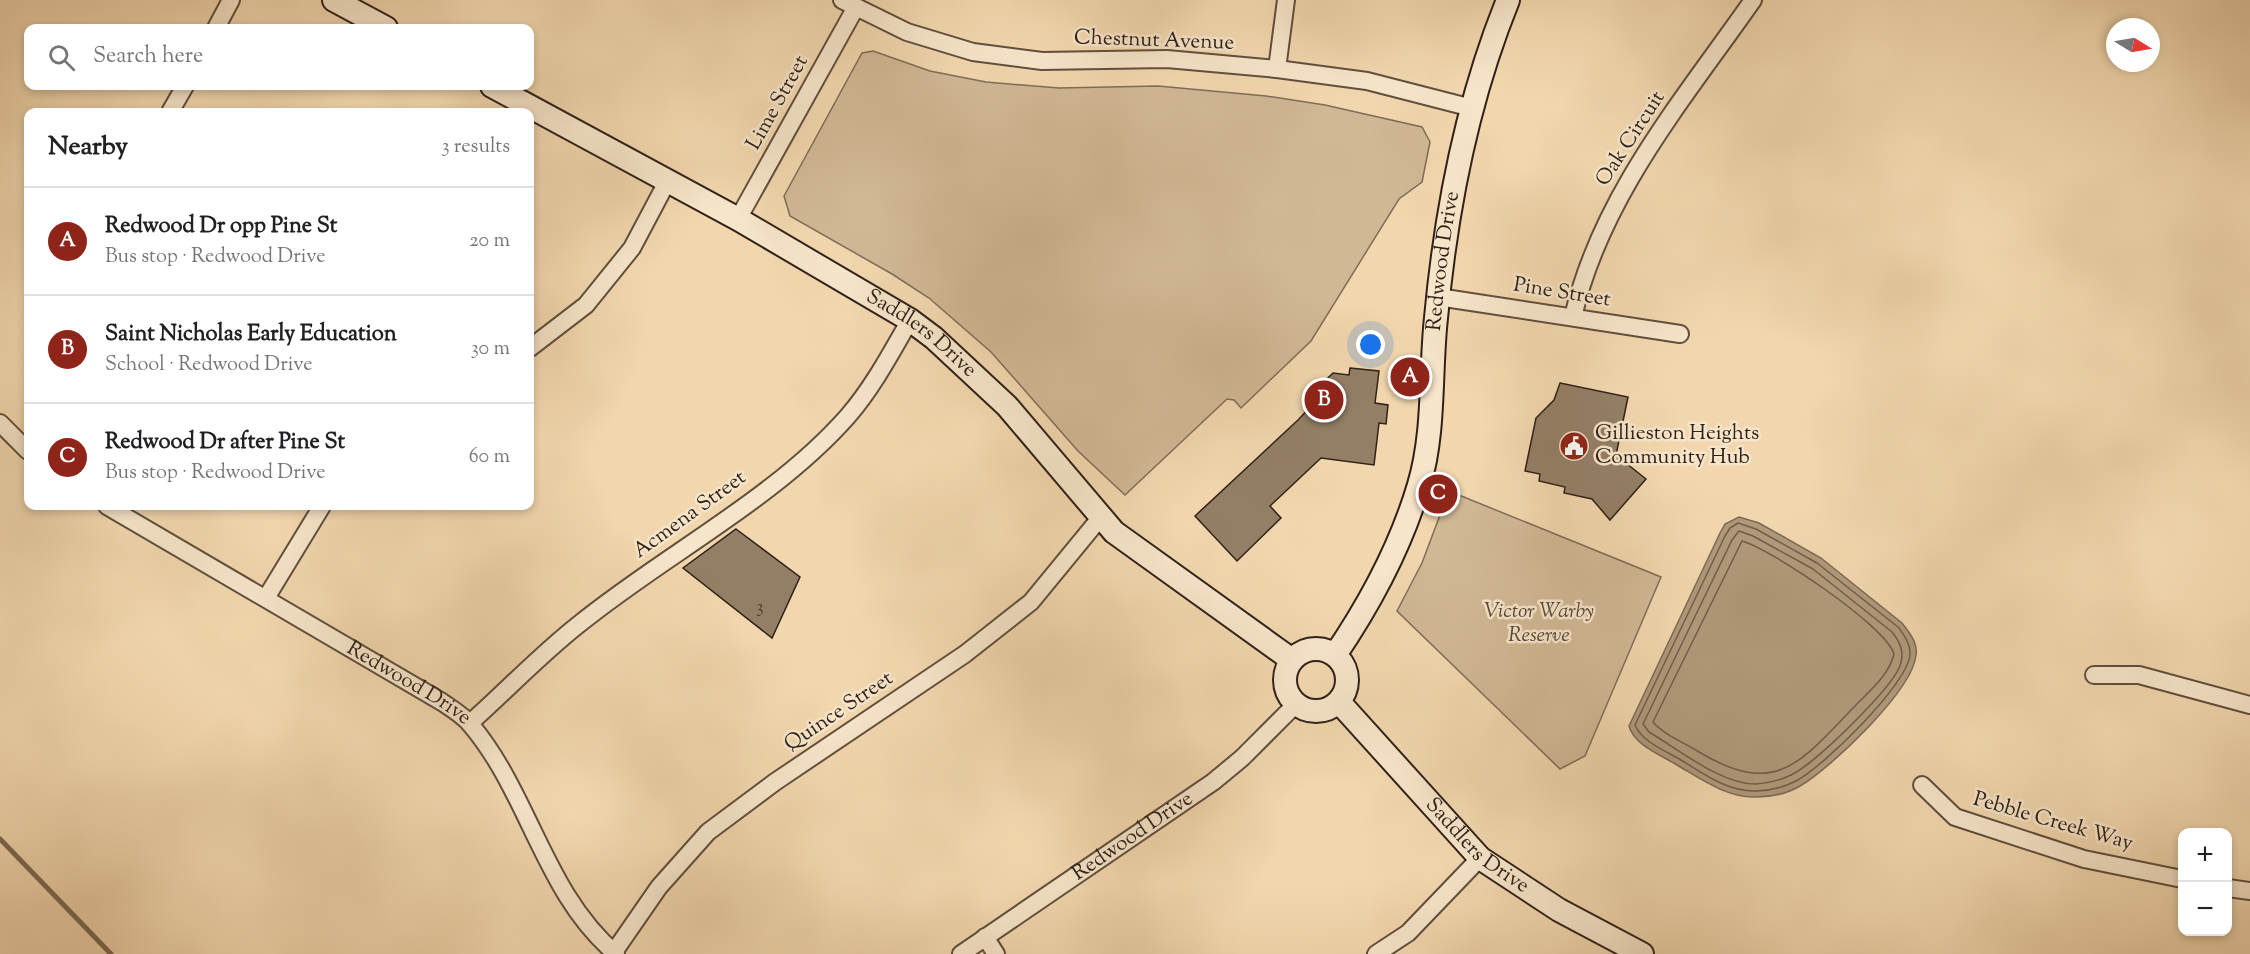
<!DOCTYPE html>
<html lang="en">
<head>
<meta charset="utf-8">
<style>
	:root { --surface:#fff; --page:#f6f6f6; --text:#202124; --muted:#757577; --line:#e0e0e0; --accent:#8f2418 }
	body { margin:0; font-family:"Sorts Mill Goudy",serif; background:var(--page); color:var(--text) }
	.controls { position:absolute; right:18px; bottom:18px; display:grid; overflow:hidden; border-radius:12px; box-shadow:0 3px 9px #0003 }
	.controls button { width:54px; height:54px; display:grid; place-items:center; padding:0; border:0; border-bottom:2px solid var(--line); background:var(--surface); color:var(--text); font:30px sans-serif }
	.compass { position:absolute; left:2106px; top:18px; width:54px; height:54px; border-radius:50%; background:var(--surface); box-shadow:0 3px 9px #0003; rotate:101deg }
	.you { position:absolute; left:1371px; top:345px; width:21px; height:21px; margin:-15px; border:4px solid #fff; border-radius:50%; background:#1a73e8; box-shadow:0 0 0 9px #1a73e833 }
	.badge { display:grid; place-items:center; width:39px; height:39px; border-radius:50%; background:var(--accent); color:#fff; font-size:20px; font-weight:700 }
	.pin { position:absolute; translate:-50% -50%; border:3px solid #fff; box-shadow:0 2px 6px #0006 }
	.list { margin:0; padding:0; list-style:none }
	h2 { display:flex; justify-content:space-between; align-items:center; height:78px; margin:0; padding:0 24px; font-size:26px }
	h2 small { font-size:20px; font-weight:400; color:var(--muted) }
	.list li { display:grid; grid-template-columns:39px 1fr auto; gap:18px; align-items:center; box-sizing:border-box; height:108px; padding:0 24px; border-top:2px solid var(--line) }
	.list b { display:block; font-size:22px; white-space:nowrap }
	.list p { margin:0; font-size:20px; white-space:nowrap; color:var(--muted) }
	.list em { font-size:20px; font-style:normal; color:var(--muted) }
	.icon { flex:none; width:33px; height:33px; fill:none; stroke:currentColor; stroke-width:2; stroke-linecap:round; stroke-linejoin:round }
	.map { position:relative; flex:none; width:2250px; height:954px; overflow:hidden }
	.search { position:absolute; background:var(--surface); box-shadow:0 3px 9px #0003; left:24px; top:24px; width:510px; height:66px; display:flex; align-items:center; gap:15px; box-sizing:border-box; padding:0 21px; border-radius:12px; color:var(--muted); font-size:22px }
	.panel { position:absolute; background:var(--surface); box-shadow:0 3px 9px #0003; left:24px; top:108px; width:510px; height:402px; border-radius:12px }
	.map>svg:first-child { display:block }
	.green { fill:#d1b895; stroke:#806c57; stroke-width:1.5 }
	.water { fill:#b0997b; stroke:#7c6954; stroke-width:1.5 }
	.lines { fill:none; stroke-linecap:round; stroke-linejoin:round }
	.shore { stroke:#705c4a; stroke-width:1.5 }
	.stream { stroke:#7c6954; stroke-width:5 }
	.building { fill:#947f66; stroke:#2f2019; stroke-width:1.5 }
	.street-casing { stroke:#604e3e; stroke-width:20 }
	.secondary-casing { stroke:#2f2019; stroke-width:26 }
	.street { stroke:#f7e5ca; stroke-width:16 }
	.secondary { stroke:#f7e5ca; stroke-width:22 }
	.labels { text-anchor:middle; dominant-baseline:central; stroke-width:5; stroke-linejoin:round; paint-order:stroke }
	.number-label { font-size:18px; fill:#48382c }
	.street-label { font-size:21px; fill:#2f2019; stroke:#f7e5ca }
	.poi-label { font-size:21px; fill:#2f2019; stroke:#f7e5ca; text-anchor:start }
	.park-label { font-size:21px; font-style:italic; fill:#584638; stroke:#f7e5ca }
</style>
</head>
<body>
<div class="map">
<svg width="2250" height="954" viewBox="0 0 2250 954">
	<rect width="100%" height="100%" fill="#f2d7ae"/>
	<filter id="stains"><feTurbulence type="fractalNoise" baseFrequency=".00333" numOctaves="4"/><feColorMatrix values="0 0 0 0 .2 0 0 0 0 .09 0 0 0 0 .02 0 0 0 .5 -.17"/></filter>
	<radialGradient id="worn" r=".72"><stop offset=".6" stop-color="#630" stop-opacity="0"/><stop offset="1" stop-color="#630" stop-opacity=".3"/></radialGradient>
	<!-- green -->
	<g class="green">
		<polygon points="873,51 930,71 986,82 1059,88 1158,86 1266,96 1325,105 1422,127 1430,142 1422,182 1399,199 1311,341 1241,408 1234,400 1227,399 1125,495 1078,451 991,352 929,298 892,274 790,216 784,196 862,53"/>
		<polygon points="1449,491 1661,577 1585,756 1560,769 1397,611 1422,563"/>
	</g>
	<!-- water -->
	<path class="water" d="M1739 517 1759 523 1821 558 1902 623C1909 632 1918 643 1916 655 1913 690 1831 768 1800 786 1788 793 1771 797 1756 797 1727 798 1701 779 1677 765 1661 755 1634 745 1629 726L1720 533 1725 524Z"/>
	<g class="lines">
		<!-- shore -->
		<g class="shore">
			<path d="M1738 523 1756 529 1817 563 1898 627C1904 635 1911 644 1910 655 1907 685 1823 767 1796 781 1784 787 1769 791 1756 791 1728 792 1704 774 1681 760 1666 751 1642 742 1635 725L1725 536 1730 528Z"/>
			<path d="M1739 531 1753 536 1813 569 1892 632C1900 642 1905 652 1900 666 1891 689 1815 764 1791 775 1781 780 1767 783 1756 784 1722 785 1678 749 1649 732L1643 724 1732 540Z"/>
			<path d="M1742 541C1771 549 1886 626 1894 654 1889 676 1868 692 1853 708 1800 763 1776 798 1699 752 1685 743 1664 735 1653 722Z"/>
		</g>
		<!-- stream -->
		<polyline class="stream" points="0,839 111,954"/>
	</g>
	<!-- building -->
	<g class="building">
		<polygon points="1350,368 1379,371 1375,403 1388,405 1386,424 1379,423 1374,465 1321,458 1270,506 1281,518 1237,561 1195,516 1298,420 1314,403 1308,397 1333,373 1349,375"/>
		<polygon points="1560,383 1628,397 1616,455 1646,479 1610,520 1592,499 1564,493 1565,487 1539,481 1540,474 1525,471 1536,418 1554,400"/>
		<polygon points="736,529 800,577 772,638 683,568"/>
	</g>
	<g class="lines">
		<!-- street casing -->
		<g class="street-casing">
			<g id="street">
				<polyline points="842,0 907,32 973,52 1042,61 1167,59 1277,69 1367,81 1472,108"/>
				<polyline points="216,28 231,0"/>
				<polyline points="1277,69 1286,0"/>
				<polyline points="170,112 185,86"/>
				<polyline points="738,219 856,7"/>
				<polyline points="1438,297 1680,334"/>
				<path d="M1573 317C1601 196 1683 100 1753 0"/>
				<polyline points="530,348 586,305 632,248 668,180"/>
				<polyline points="0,423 28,451"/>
				<path id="s1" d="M107 506 442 702C452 709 464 716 471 725 530 795 544 893 616 954"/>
				<polyline points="266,598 322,506"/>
				<polyline points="2094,675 2139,675 2250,705"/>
				<path d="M470 723C506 691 540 655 578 625 664 555 775 499 848 416 873 387 891 353 910 320"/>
				<polyline points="1922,785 1955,817 2084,859 2182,879"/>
				<polyline points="2228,888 2250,891"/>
				<polyline points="985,937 996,954"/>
				<polyline points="614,952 659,887 708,832 775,782 965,654 1031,602 1100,518"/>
				<path id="s2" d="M961 954 1213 782 1242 758 1296 704"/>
				<polyline points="1376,954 1408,933 1480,858"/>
			</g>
		</g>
		<!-- secondary casing -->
		<g class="secondary-casing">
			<g id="secondary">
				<polyline points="334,0 386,28"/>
				<path id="s3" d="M492 86 738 219 910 320 934 338 1007 406 1114 532 1292 660"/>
				<circle cx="1316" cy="680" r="31"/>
				<path id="s4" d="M1335 655C1371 602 1401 546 1419 485 1435 432 1430 372 1436 318 1446 209 1467 101 1508 0"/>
				<path id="s5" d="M1339 702 1480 858 1559 910 1642 954"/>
			</g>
		</g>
		<!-- street -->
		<use href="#street" class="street"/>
		<!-- secondary -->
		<use href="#secondary" class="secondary"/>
	</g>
	<!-- icons -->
	<defs>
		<g id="civic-disc" transform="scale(1.5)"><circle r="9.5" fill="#8f2418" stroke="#f7e5ca"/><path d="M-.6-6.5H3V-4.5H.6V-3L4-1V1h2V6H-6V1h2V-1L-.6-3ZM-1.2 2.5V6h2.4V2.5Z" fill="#fff"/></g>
	</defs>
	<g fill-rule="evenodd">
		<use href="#civic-disc" x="1574" y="446"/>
	</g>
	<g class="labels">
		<!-- number labels -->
		<g class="number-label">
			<text x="760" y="608">3</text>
		</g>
		<!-- street labels -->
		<g class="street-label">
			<text transform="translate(1154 41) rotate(2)">Chestnut Avenue</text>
			<text transform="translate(778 103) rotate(-61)">Lime Street</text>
			<text transform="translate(1631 139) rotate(-57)">Oak Circuit</text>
			<text stroke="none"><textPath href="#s4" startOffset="416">Redwood Drive</textPath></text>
			<text transform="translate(1562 293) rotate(9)">Pine Street</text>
			<text stroke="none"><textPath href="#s3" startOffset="496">Saddlers Drive</textPath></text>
			<text transform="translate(690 515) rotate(-36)">Acmena Street</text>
			<text stroke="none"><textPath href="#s1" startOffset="350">Redwood Drive</textPath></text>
			<text transform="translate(839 712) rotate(-34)">Quince Street</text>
			<text transform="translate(2053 822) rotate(16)">Pebble Creek Way</text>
			<text stroke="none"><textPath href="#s2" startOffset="208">Redwood Drive</textPath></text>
			<text stroke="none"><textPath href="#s5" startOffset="200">Saddlers Drive</textPath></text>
		</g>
		<!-- poi labels -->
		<g class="poi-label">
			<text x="1595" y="434">Gillieston Heights<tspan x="1595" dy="24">Community Hub</tspan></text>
		</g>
		<!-- park labels -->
		<g class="park-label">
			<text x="1539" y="612">Victor Warby<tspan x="1539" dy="24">Reserve</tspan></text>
		</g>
	</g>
	<rect width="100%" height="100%" filter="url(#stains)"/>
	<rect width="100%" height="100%" fill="url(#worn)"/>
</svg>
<div class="controls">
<button>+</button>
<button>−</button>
</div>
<svg class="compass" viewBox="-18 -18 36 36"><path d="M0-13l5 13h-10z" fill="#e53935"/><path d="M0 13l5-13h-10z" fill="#757577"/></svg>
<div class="you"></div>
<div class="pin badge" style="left:1410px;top:377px">A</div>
<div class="pin badge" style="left:1324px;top:400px">B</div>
<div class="pin badge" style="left:1438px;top:494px">C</div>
<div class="search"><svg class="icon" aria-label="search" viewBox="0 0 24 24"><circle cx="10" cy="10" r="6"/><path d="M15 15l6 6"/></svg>Search here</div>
<section class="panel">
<h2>Nearby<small>3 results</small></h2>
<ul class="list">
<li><span class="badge">A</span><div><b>Redwood Dr opp Pine St</b><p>Bus stop · Redwood Drive</p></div><em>20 m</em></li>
<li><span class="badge">B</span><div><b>Saint Nicholas Early Education</b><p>School · Redwood Drive</p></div><em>30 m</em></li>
<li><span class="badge">C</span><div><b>Redwood Dr after Pine St</b><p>Bus stop · Redwood Drive</p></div><em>60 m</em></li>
</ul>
</section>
</div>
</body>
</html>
